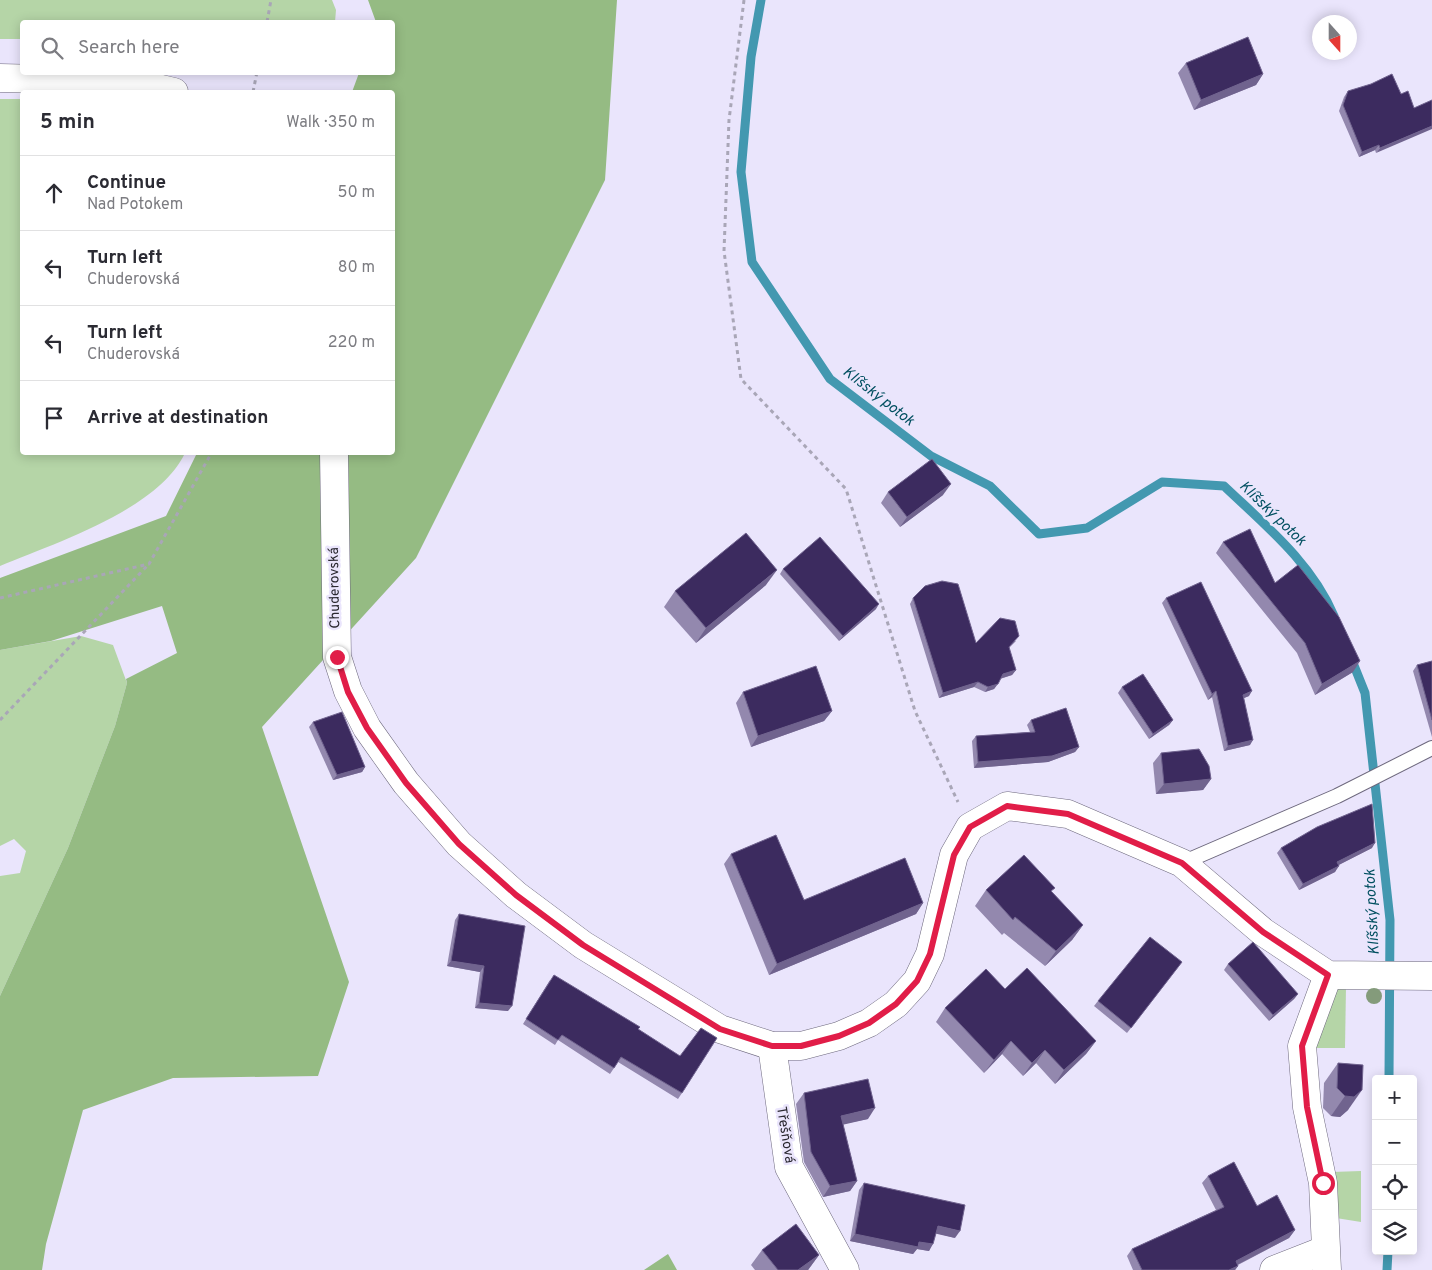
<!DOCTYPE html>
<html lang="en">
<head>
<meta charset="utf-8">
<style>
	:root { --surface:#fff; --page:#f2f2f3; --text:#2b2b33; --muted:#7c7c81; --line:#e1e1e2 }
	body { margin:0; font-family:Overpass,sans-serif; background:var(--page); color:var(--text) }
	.controls { position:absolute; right:15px; bottom:15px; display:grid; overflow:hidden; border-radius:5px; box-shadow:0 2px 12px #0003 }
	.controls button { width:45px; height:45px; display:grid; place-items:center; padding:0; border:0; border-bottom:1px solid var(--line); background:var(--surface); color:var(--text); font:25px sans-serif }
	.compass { position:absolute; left:1312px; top:15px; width:45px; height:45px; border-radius:50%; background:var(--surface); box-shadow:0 2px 12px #0003; rotate:159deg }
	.stop { position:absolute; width:15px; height:15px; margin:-11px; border:4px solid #e11d48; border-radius:50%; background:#fff }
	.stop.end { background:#e11d48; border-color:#fff; box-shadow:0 1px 5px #0008 }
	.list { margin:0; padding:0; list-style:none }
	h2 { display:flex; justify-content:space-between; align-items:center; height:65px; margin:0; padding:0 20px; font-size:21px }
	h2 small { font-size:16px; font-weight:400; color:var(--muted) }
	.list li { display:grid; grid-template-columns:32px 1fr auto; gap:15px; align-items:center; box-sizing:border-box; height:75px; padding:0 20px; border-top:1px solid var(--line) }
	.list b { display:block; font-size:19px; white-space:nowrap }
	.list p { margin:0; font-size:16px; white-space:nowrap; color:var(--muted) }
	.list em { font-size:16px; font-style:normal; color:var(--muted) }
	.icon { flex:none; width:28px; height:28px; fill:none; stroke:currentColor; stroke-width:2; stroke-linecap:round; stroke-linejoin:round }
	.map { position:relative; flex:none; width:1432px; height:1270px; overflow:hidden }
	.search { position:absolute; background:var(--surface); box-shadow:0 2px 12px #0003; left:20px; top:20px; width:375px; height:55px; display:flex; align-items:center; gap:12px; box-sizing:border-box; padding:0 18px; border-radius:5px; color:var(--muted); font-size:19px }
	.panel { position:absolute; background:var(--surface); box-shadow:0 2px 12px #0003; left:20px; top:90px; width:375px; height:365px; border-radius:5px }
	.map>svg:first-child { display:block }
	.green { fill:#b5d5a7 }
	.forest { fill:#95bb83 }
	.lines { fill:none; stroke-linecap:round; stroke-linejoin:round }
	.stream { stroke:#4398b0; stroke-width:9 }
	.service-casing { stroke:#6d687d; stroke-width:16 }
	.minor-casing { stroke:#6d687d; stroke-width:29 }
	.tertiary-casing { stroke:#6d687d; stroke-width:29 }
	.path { stroke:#a9a6b7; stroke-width:3; stroke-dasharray:4 4; stroke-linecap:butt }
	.service { stroke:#fff; stroke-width:14 }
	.minor { stroke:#fff; stroke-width:28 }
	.tertiary { stroke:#fff; stroke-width:28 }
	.tree { fill:#849b7b }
	.wall { fill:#9388ae }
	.shaded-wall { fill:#70638e }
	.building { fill:#3c2b5f; stroke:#70638e }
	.route { stroke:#e11d48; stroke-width:6 }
	.labels { text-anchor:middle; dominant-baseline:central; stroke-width:5; stroke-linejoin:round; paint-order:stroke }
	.street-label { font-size:14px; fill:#2a2830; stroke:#eae5fc }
	.water-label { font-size:15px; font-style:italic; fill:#004f60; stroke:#eae5fc }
</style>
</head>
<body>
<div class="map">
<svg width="1432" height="1270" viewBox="0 0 1432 1270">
	<rect width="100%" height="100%" fill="#eae5fc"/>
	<!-- green -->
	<g class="green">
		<polygon points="0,0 332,0 336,10 335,22 22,22 22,39 0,39"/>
		<path d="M0 99H22V452L185 453C158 510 55 543 0 566Z"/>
		<polygon points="81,636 113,645 127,683 115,726 68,848 0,996 0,876 20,873 26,851 14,839 0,846 0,650"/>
		<polygon points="1334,987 1346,987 1345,1048 1313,1048"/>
		<polygon points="1361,1171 1361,1222 1336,1218 1332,1172"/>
	</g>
	<!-- forest -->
	<g class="forest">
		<polygon points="368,0 617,0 605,180 416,558 262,727 349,982 318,1076 173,1078 83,1110 46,1244 42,1270 0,1270 0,996 68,848 115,726 127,683 126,679 177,653 162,606 51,641 0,650 0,578 166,516 197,453 392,452 392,92 352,92 359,73 392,72 392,22 376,22"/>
		<polygon points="668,1254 677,1270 644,1270"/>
	</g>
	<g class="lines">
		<!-- stream -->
		<g class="stream">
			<path d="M761 0 751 57 741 172 752 262 830 379 931 456 990 486 1039 534 1087 528 1162 482 1224 486C1265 525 1312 563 1334 616"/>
			<polyline points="1351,658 1365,693 1390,920 1389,1079"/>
			<polyline points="1387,1270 1388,1251"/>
		</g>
		<!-- service casing -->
		<g class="service-casing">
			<polyline id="service" points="1182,863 1337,796 1432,748"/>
		</g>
		<!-- minor casing -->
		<g class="minor-casing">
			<g id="minor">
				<polyline points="772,1046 789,1167 845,1270"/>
				<polyline points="1274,1270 1325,1250"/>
				<polyline points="1327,1270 1323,1183 1307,1107 1302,1046 1328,975"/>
			</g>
		</g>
		<!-- tertiary casing -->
		<g class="tertiary-casing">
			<g id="tertiary">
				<polyline points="0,78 127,81 174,92"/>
				<polyline points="334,452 337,657 348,691 367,728 406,783 459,844 516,895 583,945 720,1029 772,1046 801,1046 839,1036 869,1023 896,1004 917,981 930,954 954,855 970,827 1007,806 1068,814 1182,863 1263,932 1328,975 1432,976"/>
			</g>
		</g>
		<!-- path -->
		<g class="path">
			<polyline points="744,0 729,120 724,251 741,379 846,489 915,711 958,802"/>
			<polyline points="267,22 271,0"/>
			<polyline points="253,92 257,72"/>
			<polyline points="0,598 149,564 212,452"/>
			<polyline points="0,720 148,565"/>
		</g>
		<!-- service -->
		<use href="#service" class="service"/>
		<!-- minor -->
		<use href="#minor" class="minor"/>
		<!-- tertiary -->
		<use href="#tertiary" class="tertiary"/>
	</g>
	<!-- trees -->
	<circle class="tree" cx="1374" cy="996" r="8"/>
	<!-- wall -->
	<g class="wall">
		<polygon points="1186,63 1263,74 1256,85 1194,110 1178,73"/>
		<polygon points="1348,91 1401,94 1414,108 1376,153 1375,150 1359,157 1339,111 1344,97"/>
		<polygon points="888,492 943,495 900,527 881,503"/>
		<polygon points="1223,542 1275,583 1353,672 1315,695 1297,653 1216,553"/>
		<polygon points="783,569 876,609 839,641 780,574"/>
		<polygon points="766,585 696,643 664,607 675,591"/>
		<polygon points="913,598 976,643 1016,641 1009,648 1016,670 1012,675 1000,679 994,689 985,692 974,687 939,698 910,604"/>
		<polygon points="1166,598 1249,696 1244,698 1250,745 1224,751 1212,697 1208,700 1162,603"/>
		<polygon points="1432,661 1432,737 1413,671 1417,665"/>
		<polygon points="1122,687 1173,720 1169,725 1149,739 1118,693"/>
		<polygon points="743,692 832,711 824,721 751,747 736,703"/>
		<polygon points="1031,720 1079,747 1075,752 1048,762 974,768 972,741 976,736 1030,732 1027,725"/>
		<polygon points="313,722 365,767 362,772 333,780 309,727"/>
		<polygon points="1161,753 1211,779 1203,790 1156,794 1153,763"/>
		<polygon points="1281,848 1372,848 1338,865 1335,872 1299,890 1277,853"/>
		<polygon points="731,854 804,900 923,903 916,914 769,975 724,864"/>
		<polygon points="986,890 1052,892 1083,925 1072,940 1045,966 1004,933 1002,935 975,906"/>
		<polygon points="459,914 508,1011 475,1008 480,972 447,966 455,920"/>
		<polygon points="1182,962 1127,1033 1094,1006 1098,1001"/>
		<polygon points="1228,964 1298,994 1294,999 1269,1021 1224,970"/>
		<polygon points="550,980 638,1029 682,1093 678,1099 618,1062 610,1074 558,1040 555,1045 523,1024"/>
		<polygon points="1005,989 1096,1041 1086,1054 1055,1084 1036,1063 1023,1076 1002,1054 984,1073 936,1022 945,1008"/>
		<polygon points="1338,1063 1363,1065 1348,1110 1340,1117 1331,1116 1323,1108 1324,1083"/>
		<polygon points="804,1093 868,1119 843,1124 857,1181 850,1191 823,1197 804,1162 796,1104"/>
		<polygon points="1208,1176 1295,1230 1289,1238 1238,1265 1238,1266 1235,1270 1133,1270 1127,1256 1132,1249 1216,1210 1202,1183"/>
		<polygon points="864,1183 955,1238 936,1233 929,1251 917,1249 913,1254 850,1241 859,1190"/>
		<polygon points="762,1250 819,1255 808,1270 755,1270 751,1265"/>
	</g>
	<!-- shaded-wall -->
	<g class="shaded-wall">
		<polygon points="1263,74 1256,85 1194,110 1201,100"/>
		<polygon points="1432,126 1432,129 1376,153 1380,148"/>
		<polygon points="1379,145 1375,150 1359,157 1362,152"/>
		<polygon points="951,484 943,495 900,527 907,517"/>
		<polygon points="777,570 766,585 696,643 706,628"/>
		<polygon points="879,604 876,609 839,641 843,636"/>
		<polygon points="1360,661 1353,672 1315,695 1322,684"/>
		<polygon points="1016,670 1012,675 999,679 1003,674"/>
		<polygon points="978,682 974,687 939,698 943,693"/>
		<polygon points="998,684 994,689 985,692 988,687"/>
		<polygon points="1216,691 1212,697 1208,700 1212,694"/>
		<polygon points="1252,691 1249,696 1239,700 1243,695"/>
		<polygon points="832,711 824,721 751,747 758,736"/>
		<polygon points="1173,720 1169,725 1149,739 1153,734"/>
		<polygon points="1253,740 1250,745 1224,751 1228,746"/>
		<polygon points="1079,747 1075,752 1048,762 974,768 978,762"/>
		<polygon points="365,767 362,772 333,780 337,775"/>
		<polygon points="1211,779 1203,790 1156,794 1164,784"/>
		<polygon points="1375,843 1372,848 1333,868 1337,862"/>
		<polygon points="1339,866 1335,872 1299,890 1303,884"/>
		<polygon points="923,903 916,914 769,975 777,964"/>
		<polygon points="1083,925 1072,940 1045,966 1056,951"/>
		<polygon points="451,961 484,966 480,972 447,966"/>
		<polygon points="1298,994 1294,999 1269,1021 1273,1015"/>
		<polygon points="479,1003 512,1006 508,1011 475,1008"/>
		<polygon points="1011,1041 1002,1054 984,1073 994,1060"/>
		<polygon points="1096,1041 1086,1054 1055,1084 1064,1070"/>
		<polygon points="1045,1050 1036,1063 1023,1076 1032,1063"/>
		<polygon points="1362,1090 1348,1110 1340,1117 1331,1116 1345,1096"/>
		<polygon points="875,1108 868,1119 833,1127 841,1116"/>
		<polygon points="857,1181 850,1191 823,1197 830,1186"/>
		<polygon points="938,1226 960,1231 955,1238 933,1233"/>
		<polygon points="1295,1230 1289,1238 1231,1268 1236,1261"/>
		<polygon points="855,1234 919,1242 933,1244 929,1251 917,1249 913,1254 850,1241"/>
		<polygon points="819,1255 808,1270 798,1270"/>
		<polygon points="1238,1266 1235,1270 1229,1270"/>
	</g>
	<!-- building -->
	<g class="building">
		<polygon points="1248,37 1263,74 1201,100 1186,63"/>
		<polygon points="1392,74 1401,94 1408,91 1414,108 1432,100 1432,126 1380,148 1379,145 1362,152 1343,105 1348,91 1371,84"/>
		<polygon points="932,459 951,484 907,517 888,492"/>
		<polygon points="1250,529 1275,583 1298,565 1339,617 1360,661 1322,684 1305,643 1223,542"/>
		<polygon points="746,533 777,570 706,628 675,591"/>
		<polygon points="820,537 879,604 843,636 783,569"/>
		<polygon points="942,581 958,584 976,643 1000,618 1015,621 1019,636 1009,647 1016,670 1003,674 998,684 988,687 978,682 943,693 913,598 925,586"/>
		<polygon points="1201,582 1252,691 1243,695 1253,740 1228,746 1216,691 1212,694 1166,598"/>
		<polygon points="1432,661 1432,720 1417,665"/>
		<polygon points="816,666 832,711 758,736 743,692"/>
		<polygon points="1143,674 1173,720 1153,734 1122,687"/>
		<polygon points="1066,708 1079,747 1052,756 978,762 976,736 1035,732 1031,720"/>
		<polygon points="342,712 365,767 337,775 313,722"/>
		<polygon points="1199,749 1209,766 1211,779 1164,784 1161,753"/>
		<polygon points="1372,804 1375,843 1337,862 1339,866 1303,884 1281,848 1317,827"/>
		<polygon points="776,835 804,900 905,858 923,903 777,964 731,854"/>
		<polygon points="1024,855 1055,888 1051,891 1083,925 1056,951 1015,917 1013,920 986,890"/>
		<polygon points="459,914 525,926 512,1006 479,1003 484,966 451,961"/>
		<polygon points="1150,937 1182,962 1131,1028 1098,1001"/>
		<polygon points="1253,942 1298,994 1273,1015 1228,964"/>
		<polygon points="1027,968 1096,1041 1064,1070 1045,1050 1032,1063 1011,1041 994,1060 945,1008 986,969 1005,989"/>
		<polygon points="554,975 640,1027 638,1029 680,1056 701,1028 717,1038 682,1093 621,1057 614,1068 562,1035 558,1040 526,1019"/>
		<polygon points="1338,1063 1363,1065 1362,1090 1354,1097 1345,1096 1337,1088"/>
		<polygon points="868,1079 875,1108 841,1116 857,1181 830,1186 811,1152 804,1093"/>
		<polygon points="1234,1162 1257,1206 1277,1195 1295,1230 1236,1261 1238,1266 1229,1270 1142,1270 1132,1249 1224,1207 1208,1176"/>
		<polygon points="864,1183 965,1205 960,1231 938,1226 933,1244 919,1242 918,1247 855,1234"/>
		<polygon points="796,1224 819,1255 798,1270 778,1270 762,1250"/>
	</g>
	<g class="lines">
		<!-- route -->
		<polyline class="route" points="337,657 348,692 367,728 406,783 459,844 516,895 583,945 720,1029 772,1046 801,1046 839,1036 869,1023 896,1004 917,981 930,954 954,855 970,827 1007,806 1068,814 1182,863 1263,932 1328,975 1302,1046 1307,1107 1323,1183"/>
	</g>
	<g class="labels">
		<!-- street labels -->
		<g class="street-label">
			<text transform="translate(335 588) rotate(-91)">Chuderovská</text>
			<text transform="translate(785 1135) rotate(81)">Třešňová</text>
		</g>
		<!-- water labels -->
		<g class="water-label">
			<text transform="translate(878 397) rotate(38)">Klíšský potok</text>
			<text transform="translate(1272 514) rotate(44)">Klíšský potok</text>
			<text transform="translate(1373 912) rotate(-93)">Klíšský potok</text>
		</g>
	</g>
</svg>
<div class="controls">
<button>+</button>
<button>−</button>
<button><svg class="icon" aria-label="locate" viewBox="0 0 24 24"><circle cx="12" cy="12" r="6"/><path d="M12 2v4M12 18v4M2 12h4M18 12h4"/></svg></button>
<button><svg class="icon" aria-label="layers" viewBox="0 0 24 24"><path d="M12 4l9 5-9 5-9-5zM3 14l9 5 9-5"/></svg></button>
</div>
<svg class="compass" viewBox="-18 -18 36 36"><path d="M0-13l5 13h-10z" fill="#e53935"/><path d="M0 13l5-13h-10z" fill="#7c7c81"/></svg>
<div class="stop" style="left:1323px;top:1183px"></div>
<div class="stop end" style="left:337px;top:657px"></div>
<div class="search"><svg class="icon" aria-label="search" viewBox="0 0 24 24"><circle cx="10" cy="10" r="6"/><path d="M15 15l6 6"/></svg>Search here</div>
<section class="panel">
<h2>5 min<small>Walk · 350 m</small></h2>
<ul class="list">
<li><svg class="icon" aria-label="ahead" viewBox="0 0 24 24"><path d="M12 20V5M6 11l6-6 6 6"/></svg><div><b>Continue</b><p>Nad Potokem</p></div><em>50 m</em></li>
<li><svg class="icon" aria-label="left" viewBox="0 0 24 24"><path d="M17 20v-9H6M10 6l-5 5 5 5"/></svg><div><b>Turn left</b><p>Chuderovská</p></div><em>80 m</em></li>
<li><svg class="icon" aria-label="left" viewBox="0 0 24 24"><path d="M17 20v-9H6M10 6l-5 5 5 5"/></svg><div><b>Turn left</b><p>Chuderovská</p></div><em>220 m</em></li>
<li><svg class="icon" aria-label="arrive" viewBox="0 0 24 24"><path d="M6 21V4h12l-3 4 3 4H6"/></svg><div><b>Arrive at destination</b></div></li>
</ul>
</section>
</div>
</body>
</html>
